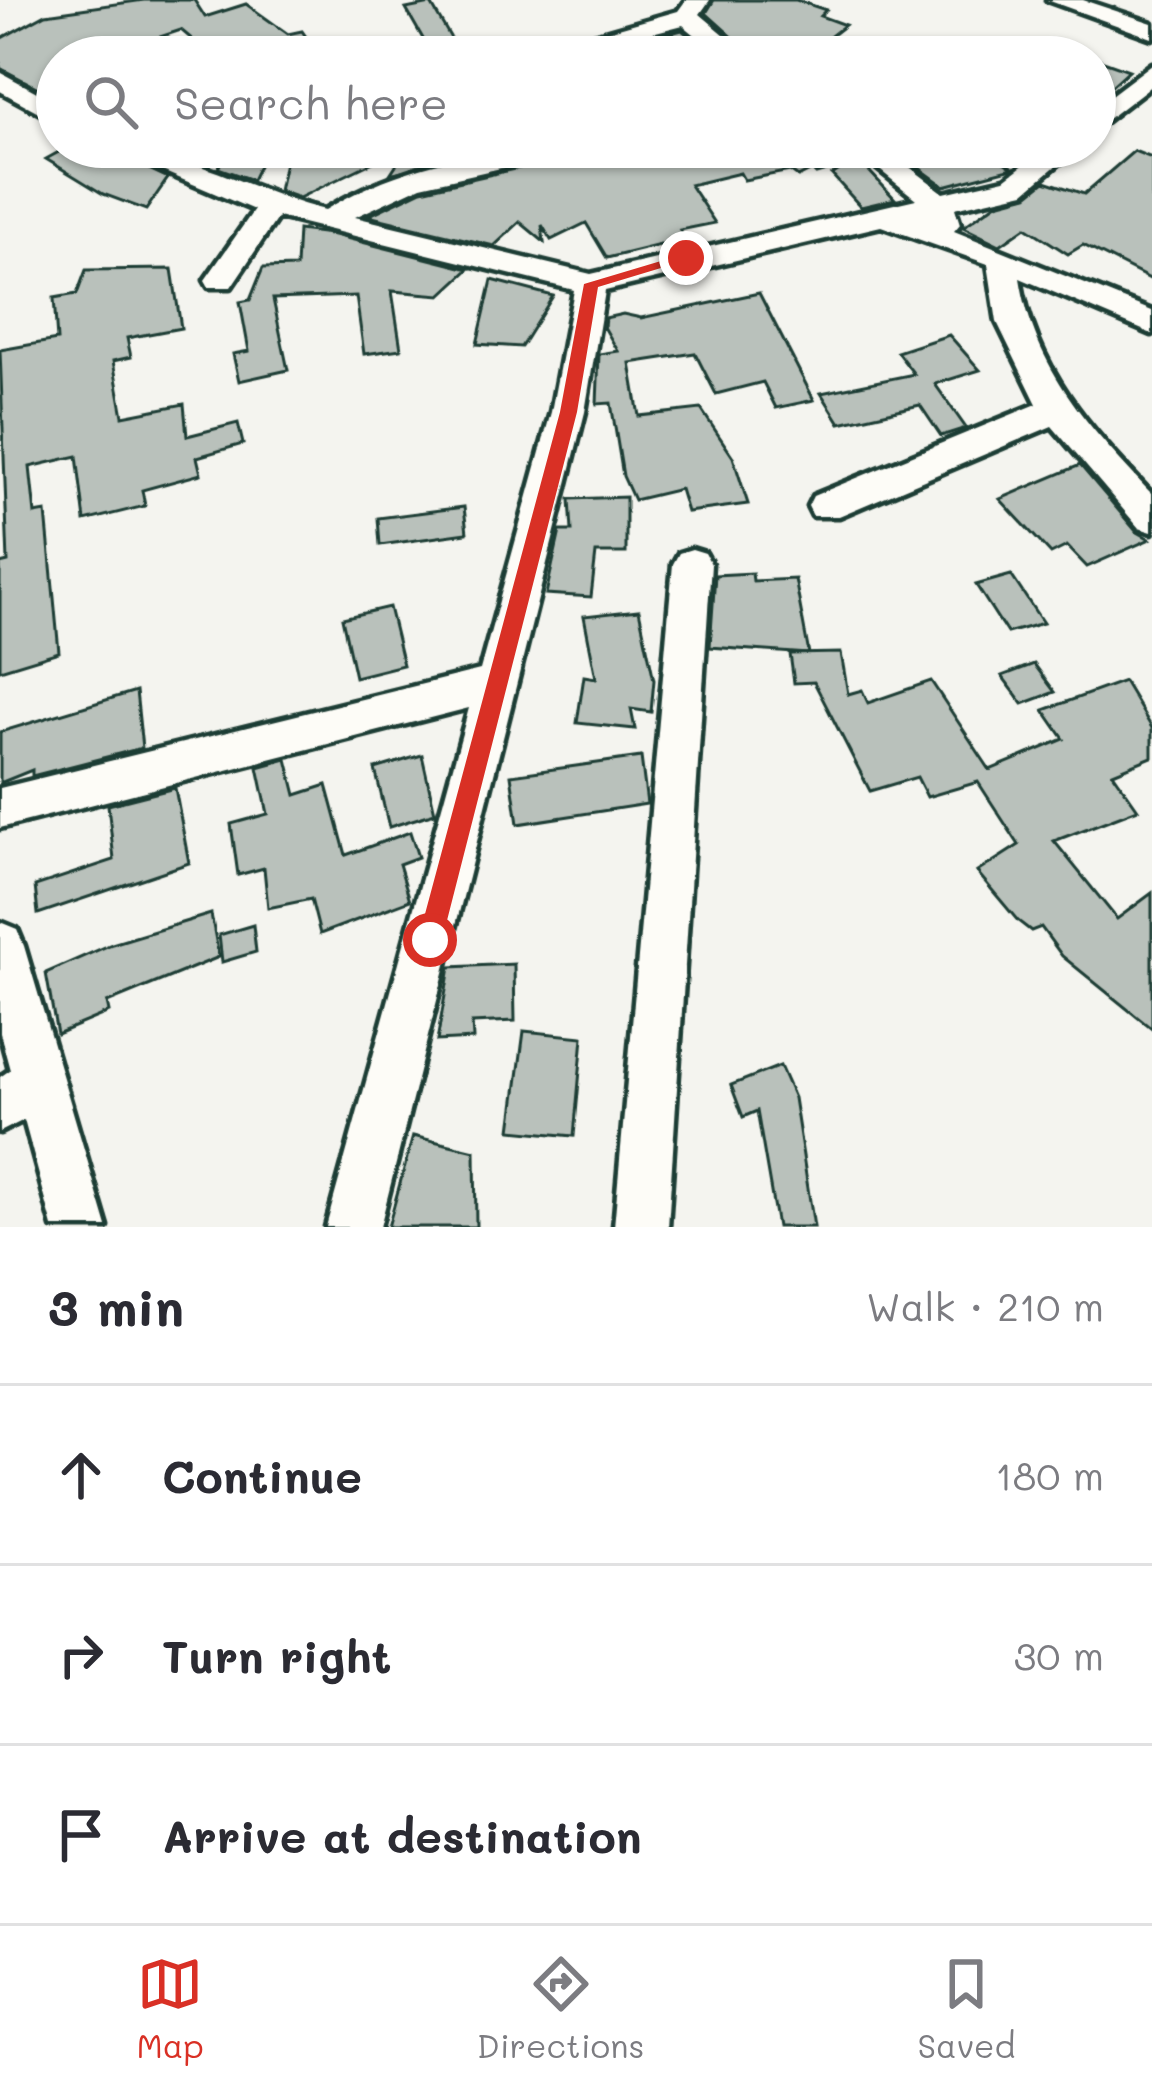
<!DOCTYPE html>
<html lang="en">
<head>
<meta charset="utf-8">
<style>
	:root { --surface:#fff; --page:#f7f7f7; --text:#2b2b33; --muted:#7c7c81; --line:#e1e1e2; --accent:#d93025 }
	body { margin:0; font-family:Mali,sans-serif; background:var(--page); color:var(--text) }
	.stop { position:absolute; width:36px; height:36px; margin:-27px; border:9px solid #d93025; border-radius:50%; background:#fff }
	.stop.end { background:#d93025; border-color:#fff; box-shadow:0 3px 12px #0008 }
	.list { margin:0; padding:0; list-style:none }
	h2 { display:flex; justify-content:space-between; align-items:center; height:156px; margin:0; padding:0 48px; font-size:51px }
	h2 small { font-size:39px; font-weight:400; color:var(--muted) }
	.list li { display:grid; grid-template-columns:78px 1fr auto; gap:36px; align-items:center; box-sizing:border-box; height:180px; padding:0 48px; border-top:3px solid var(--line) }
	.list b { display:block; font-size:45px; white-space:nowrap }
	.list em { font-size:39px; font-style:normal; color:var(--muted) }
	.icon { flex:none; width:66px; height:66px; fill:none; stroke:currentColor; stroke-width:2; stroke-linecap:round; stroke-linejoin:round }
	.map { position:relative; flex:none; width:1152px; height:1227px; overflow:hidden }
	.search { position:absolute; background:var(--surface); box-shadow:0 3px 9px #0004; left:36px; right:36px; top:36px; height:132px; display:flex; align-items:center; gap:30px; box-sizing:border-box; padding:0 42px; border-radius:66px; color:var(--muted); font-size:45px }
	.sheet { height:696px; background:var(--surface) }
	nav { display:flex; justify-content:space-around; align-items:center; box-sizing:border-box; height:168px; border-top:3px solid var(--line); background:var(--surface); font-size:33px; color:var(--muted) }
	nav a { display:grid; justify-items:center; gap:6px }
	nav .on { color:var(--accent) }
	.map>svg:first-child { display:block }
	.building { fill:#b9c1bb; stroke:#1f3d34; stroke-width:3 }
	.lines { fill:none; stroke-linecap:round; stroke-linejoin:round }
	.minor-casing { stroke:#1f3d34; stroke-width:9 }
	.minor { fill:#fdfcf7; fill-rule:evenodd }
	.route { fill:#d93025 }
</style>
</head>
<body>
<div class="map">
<svg width="1152" height="1227" viewBox="0 0 1152 1227">
	<rect width="100%" height="100%" fill="#f4f4ef"/>
	<filter id="ink" filterUnits="userSpaceOnUse"><feTurbulence type="fractalNoise" baseFrequency=".00833" numOctaves="2"/><feDisplacementMap in="SourceGraphic" scale="24" xChannelSelector="R" yChannelSelector="G"/><feConvolveMatrix kernelMatrix="1 2 1 2 8 2 1 2 1" color-interpolation-filters="sRGB"/></filter>
	<g filter="url(#ink)">
		<!-- building -->
		<g class="building">
			<polygon points="144,0 194,0 205,17 246,4 288,34 302,31 320,57 213,57 181,30 100,57 57,57 57,84 44,91 0,68 0,39 46,14"/>
			<polygon points="714,0 796,0 826,10 820,16 845,25 804,57 755,57 706,13"/>
			<polygon points="431,4 456,47 430,51 406,9"/>
			<polygon points="682,30 715,57 647,57 652,38"/>
			<polygon points="1095,58 1129,70 1095,101"/>
			<polygon points="68,147 102,147 168,178 146,210 103,194 46,159"/>
			<polygon points="229,147 268,147 252,180 218,168"/>
			<polygon points="288,147 404,147 299,198 279,191"/>
			<polygon points="408,147 500,147 390,174"/>
			<polygon points="575,147 623,147 627,153 667,147 847,147 851,152 839,158 846,165 816,174 812,170 798,177 790,171 744,180 740,173 690,185 715,223 680,230 685,239 607,258 586,223 551,240 542,225 544,242 520,222 494,246 368,216 422,190 568,157"/>
			<polygon points="890,147 980,147 1013,168 944,186"/>
			<polygon points="1134,151 1152,158 1152,280 1083,245 1068,254 1026,227 1000,245 963,227 997,203 1028,195 1045,181 1084,194"/>
			<polygon points="857,158 895,199 861,207 832,175"/>
			<polygon points="298,230 330,234 469,269 441,295 392,291 401,349 364,354 356,296 273,299 288,370 239,381 233,354 249,351 240,302 250,300 263,268 296,267"/>
			<polygon points="172,269 181,328 127,338 131,357 113,361 123,416 184,404 187,436 238,423 243,444 197,457 201,474 142,490 145,506 85,521 77,456 30,467 35,514 46,512 59,652 0,670 0,564 8,562 0,350 57,340 54,298 77,294 86,270"/>
			<polygon points="492,280 553,296 521,347 477,344"/>
			<polygon points="759,293 814,400 776,408 763,382 716,394 695,353 630,363 639,416 701,409 733,457 748,504 687,512 680,489 634,500 623,476 611,403 597,404 599,354 618,351 604,327 605,318 623,314 641,318"/>
			<polygon points="949,335 980,370 935,384 966,428 941,436 920,405 840,423 821,393 914,374 897,352"/>
			<polygon points="1080,465 1136,531 1150,539 1087,567 1067,546 1051,554 1000,499"/>
			<polygon points="626,497 626,553 596,553 591,597 546,594 560,531 572,531 570,499"/>
			<polygon points="464,507 467,533 380,545 378,518"/>
			<polygon points="752,573 753,581 795,579 809,654 710,647 715,575"/>
			<polygon points="1011,575 1043,623 1007,633 976,585"/>
			<polygon points="389,607 403,665 355,677 342,618"/>
			<polygon points="639,610 654,680 651,712 631,709 635,729 577,723 584,676 596,678 584,616"/>
			<polygon points="841,653 848,694 862,690 868,703 931,681 990,770 1064,739 1044,710 1124,681 1152,728 1152,757 1113,773 1138,809 1054,841 1117,919 1152,893 1152,1029 1062,956 1041,927 1031,931 1018,921 977,872 1019,845 978,782 927,797 917,777 870,791 814,682 794,683 790,654"/>
			<polygon points="1034,664 1055,692 1023,704 1002,676"/>
			<polygon points="136,691 142,748 32,776 32,770 0,783 0,732"/>
			<polygon points="422,755 435,813 389,827 375,769"/>
			<polygon points="641,757 647,804 518,824 511,775"/>
			<polygon points="287,759 296,795 327,785 346,855 410,832 418,857 399,864 410,900 320,934 311,899 268,908 264,868 238,875 231,824 268,814 258,767"/>
			<polygon points="175,788 189,863 38,914 35,886 114,860 108,805"/>
			<polygon points="211,914 219,957 107,1003 109,1012 57,1034 46,973 112,944"/>
			<polygon points="253,925 256,952 222,962 219,935"/>
			<polygon points="514,964 515,1021 472,1023 473,1039 437,1041 450,967"/>
			<polygon points="524,1031 583,1037 574,1136 511,1130"/>
			<polygon points="780,1066 794,1098 814,1227 777,1227 757,1111 743,1117 731,1085"/>
			<polygon points="413,1136 475,1151 476,1227 388,1227"/>
		</g>
		<g class="lines">
			<!-- minor casing -->
			<g class="minor-casing">
				<g id="minor">
					<polygon points="686,0 710,0 700,14 751,57 722,57 683,25 559,57 517,57 678,11"/>
					<polygon points="1047,0 1083,0 1152,23 1152,38"/>
					<polygon points="1152,64 1152,85 1095,129 1095,107"/>
					<polygon points="0,72 57,103 57,122 0,91"/>
					<path d="M106 147C181 147 252 192 325 210 398 165 486 147 571 147L567 153 421 186 355 217 591 274 916 199 851 147H883L944 193 1005 179 1047 147H1078L1025 192 955 208 960 224 954 231 1152 311V334L1020 278C1034 368 1091 430 1152 494V532L1139 528 1052 426 839 516H813L808 506 813 496 1037 404 997 322 988 264 881 226 605 291 585 412 380 1227H326L469 708 0 828V788L480 670 551 412 574 290 278 217 231 287H209L205 280 254 210Z"/>
					<polygon points="692,549 705,553 711,564 668,1227 614,1227 673,564 679,553"/>
					<polygon points="0,922 17,929 24,946 107,1227 53,1227 24,1120 0,1132 0,1077 10,1070 0,1033"/>
				</g>
			</g>
			<!-- minor -->
			<use href="#minor" class="minor"/>
		</g>
	</g>
	<!-- route -->
	<polygon class="route" points="681,255 694,258 598,287 577,412 442,940 430,951 418,940 560,412 584,284"/>
</svg>
<div class="stop" style="left:430px;top:940px"></div>
<div class="stop end" style="left:686px;top:258px"></div>
<div class="search"><svg class="icon" aria-label="search" viewBox="0 0 24 24"><circle cx="10" cy="10" r="6"/><path d="M15 15l6 6"/></svg>Search here</div>
</div>
<section class="sheet">
<h2>3 min<small>Walk · 210 m</small></h2>
<ul class="list">
<li><svg class="icon" aria-label="ahead" viewBox="0 0 24 24"><path d="M12 20V5M6 11l6-6 6 6"/></svg><div><b>Continue</b></div><em>180 m</em></li>
<li><svg class="icon" aria-label="right" viewBox="0 0 24 24"><path d="M7 20v-9h11M14 6l5 5-5 5"/></svg><div><b>Turn right</b></div><em>30 m</em></li>
<li><svg class="icon" aria-label="arrive" viewBox="0 0 24 24"><path d="M6 21V4h12l-3 4 3 4H6"/></svg><div><b>Arrive at destination</b></div></li>
</ul>
</section>
<nav>
<a class="on"><svg class="icon" aria-label="map" viewBox="0 0 24 24"><path d="M3 6l6-2 6 2 6-2v14l-6 2-6-2-6 2zM9 4v14M15 6v14"/></svg>Map</a>
<a><svg class="icon" aria-label="directions" viewBox="0 0 24 24"><path d="M12 3l9 9-9 9-9-9zM9 14v-3h6M13 9l2 2-2 2"/></svg>Directions</a>
<a><svg class="icon" aria-label="saved" viewBox="0 0 24 24"><path d="M7 4h10v16l-5-4-5 4z"/></svg>Saved</a>
</nav>
</body>
</html>
